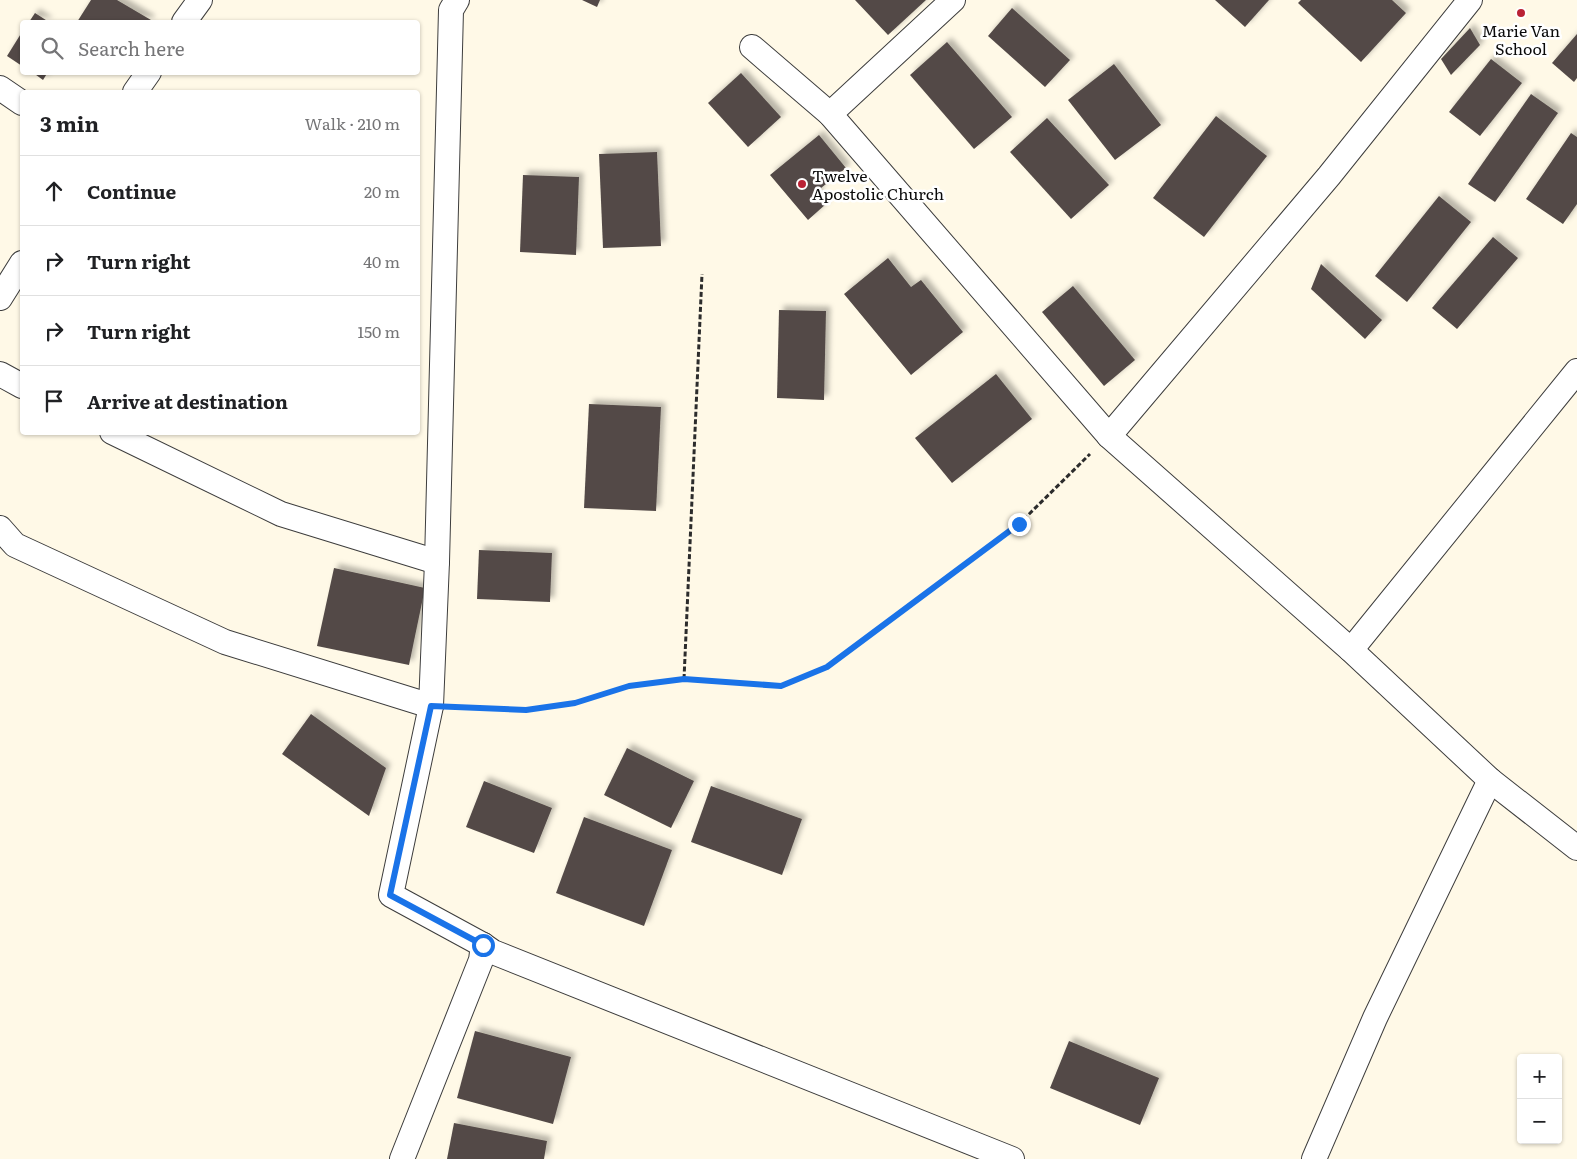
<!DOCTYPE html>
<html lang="en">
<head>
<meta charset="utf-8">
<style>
	:root { --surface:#fff; --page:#f2f2f2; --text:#202124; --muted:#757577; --line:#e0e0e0 }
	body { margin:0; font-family:Literata,serif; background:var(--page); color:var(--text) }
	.controls { position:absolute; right:15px; bottom:15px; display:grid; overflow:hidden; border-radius:5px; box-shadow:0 1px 4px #0004 }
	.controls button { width:45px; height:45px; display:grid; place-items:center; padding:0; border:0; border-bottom:1px solid var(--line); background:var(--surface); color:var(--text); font:25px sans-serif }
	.stop { position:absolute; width:15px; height:15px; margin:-11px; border:4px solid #1a73e8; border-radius:50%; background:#fff }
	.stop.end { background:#1a73e8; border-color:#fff; box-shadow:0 1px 5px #0008 }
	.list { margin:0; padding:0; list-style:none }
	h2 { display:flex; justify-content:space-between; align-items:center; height:65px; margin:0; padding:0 20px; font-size:21px }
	h2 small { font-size:16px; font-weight:400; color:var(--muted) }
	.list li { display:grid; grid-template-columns:32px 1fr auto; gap:15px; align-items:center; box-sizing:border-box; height:70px; padding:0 20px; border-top:1px solid var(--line) }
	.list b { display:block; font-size:19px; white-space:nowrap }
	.list em { font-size:16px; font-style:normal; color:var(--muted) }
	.icon { flex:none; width:28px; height:28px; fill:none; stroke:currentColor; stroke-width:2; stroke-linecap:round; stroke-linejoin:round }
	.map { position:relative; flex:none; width:1577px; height:1159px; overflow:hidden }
	.search { position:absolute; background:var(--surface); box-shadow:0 1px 4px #0004; left:20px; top:20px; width:400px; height:55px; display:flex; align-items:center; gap:12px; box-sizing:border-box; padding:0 18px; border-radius:5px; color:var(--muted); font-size:19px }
	.panel { position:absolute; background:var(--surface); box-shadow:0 1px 4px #0004; left:20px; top:90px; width:400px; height:345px; border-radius:5px }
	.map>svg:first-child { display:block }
	.building { fill:#534a47; filter:url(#shadow) }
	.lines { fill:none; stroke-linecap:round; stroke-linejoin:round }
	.street-casing { stroke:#3d3d3d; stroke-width:26 }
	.path { stroke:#2c2c2c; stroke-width:3; stroke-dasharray:5 2.5; stroke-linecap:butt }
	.street { stroke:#fff; stroke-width:24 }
	.route { stroke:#1a73e8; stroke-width:6 }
	.poi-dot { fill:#ba2235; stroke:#fff; stroke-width:2 }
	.labels { text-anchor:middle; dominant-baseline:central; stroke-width:5; stroke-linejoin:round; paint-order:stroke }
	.poi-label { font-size:16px; fill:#0a0a0a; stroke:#fff }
</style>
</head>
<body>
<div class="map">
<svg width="1577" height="1159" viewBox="0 0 1577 1159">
	<defs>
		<filter id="shadow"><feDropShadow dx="4.5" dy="-4.5" stdDeviation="2.5" flood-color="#0004"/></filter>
	</defs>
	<rect width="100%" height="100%" fill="#fff9e7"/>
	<!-- building -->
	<g class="building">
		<polygon points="91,0 117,0 151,20 149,22 77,22"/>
		<polygon points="582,0 600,0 597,7"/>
		<polygon points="855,0 926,0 888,35"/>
		<polygon points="1215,0 1269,0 1245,27"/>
		<polygon points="1301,0 1392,0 1406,13 1361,62 1298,3"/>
		<polygon points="1012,8 1070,60 1045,87 988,36"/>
		<polygon points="35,13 49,22 29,22"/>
		<polygon points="1470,28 1480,45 1451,75 1441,59"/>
		<polygon points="22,32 22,66 7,56"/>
		<polygon points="1577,34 1577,78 1574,82 1552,63"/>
		<polygon points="947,42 1012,117 974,149 910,75"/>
		<polygon points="1491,59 1522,83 1480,136 1449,112"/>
		<polygon points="1114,64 1161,125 1115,160 1068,100"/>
		<polygon points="32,72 48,72 43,80"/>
		<polygon points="741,73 781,117 748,147 708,103"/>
		<polygon points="1531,94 1558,113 1495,202 1468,184"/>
		<polygon points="1216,116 1267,156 1204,237 1153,198"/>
		<polygon points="1047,118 1109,185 1071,219 1010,152"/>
		<polygon points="1571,133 1577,137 1577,204 1563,224 1526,199"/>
		<polygon points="819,135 846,168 816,192 826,204 808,220 770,175"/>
		<polygon points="657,152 661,246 603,248 599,154"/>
		<polygon points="523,175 579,177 576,255 520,252"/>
		<polygon points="1439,196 1471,222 1407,302 1375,276"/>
		<polygon points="1493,237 1518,258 1457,329 1432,308"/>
		<polygon points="888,258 911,287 921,280 963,332 911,375 844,294"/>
		<polygon points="1321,264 1382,320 1365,339 1311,289"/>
		<polygon points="1073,286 1135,360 1104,386 1042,312"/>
		<polygon points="779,310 826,311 824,400 777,398"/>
		<polygon points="996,374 1032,419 952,483 915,438"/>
		<polygon points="589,404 661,407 656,511 584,508"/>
		<polygon points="479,550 552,553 550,602 477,599"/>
		<polygon points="334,568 425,588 409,665 317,646"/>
		<polygon points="311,714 386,768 369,816 282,754"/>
		<polygon points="627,748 694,781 671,828 604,795"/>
		<polygon points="484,781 552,808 534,853 466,827"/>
		<polygon points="711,786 802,819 782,875 691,842"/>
		<polygon points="584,817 672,850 644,926 556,893"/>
		<polygon points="475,1031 571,1057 553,1124 457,1098"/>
		<polygon points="1069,1041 1159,1078 1140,1125 1050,1088"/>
		<polygon points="454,1123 547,1141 544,1159 447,1159"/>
	</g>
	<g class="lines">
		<!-- street casing -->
		<g class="street-casing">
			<g id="street">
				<polyline points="457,0 451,10 437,562 431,706 391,895 483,945 493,952 1012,1159"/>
				<polyline points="184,22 200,0"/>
				<polyline points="752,47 830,114 1109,436 1351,650 1490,780 1577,848"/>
				<polyline points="0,88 22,103"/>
				<polyline points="135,92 149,72"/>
				<polyline points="830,114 953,0"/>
				<polyline points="0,298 22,263"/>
				<polyline points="0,374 22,386"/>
				<polyline points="112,432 281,514 437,562"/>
				<polyline points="1109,436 1329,176 1470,0"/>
				<polyline points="0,528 15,545 225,642 431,706"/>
				<polyline points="1351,650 1577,371"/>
				<polyline points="402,1159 481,960 483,945"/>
				<polyline points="1314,1159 1375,1018 1490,780"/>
			</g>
		</g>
		<!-- path -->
		<g class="path">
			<polyline points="684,679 702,274"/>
			<polyline points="458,707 526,710 575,703 629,686 684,679 781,686 827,667 1019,524 1090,454"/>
		</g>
		<!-- street -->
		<use href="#street" class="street"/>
	</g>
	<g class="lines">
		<!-- route -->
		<polyline class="route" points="483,945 390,895 431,706 526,710 575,703 629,686 684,679 781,686 827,667 1019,524"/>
	</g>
	<!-- markers -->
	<g class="poi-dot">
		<circle cx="1521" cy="13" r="5"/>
		<circle cx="802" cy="184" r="5"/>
	</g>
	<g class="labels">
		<!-- poi labels -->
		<g class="poi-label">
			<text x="1521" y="30">Marie Van<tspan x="1521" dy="18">School</tspan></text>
			<text x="812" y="175" text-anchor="start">Twelve<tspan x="812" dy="18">Apostolic Church</tspan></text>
		</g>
	</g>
</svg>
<div class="controls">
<button>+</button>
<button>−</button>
</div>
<div class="stop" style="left:483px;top:945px"></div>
<div class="stop end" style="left:1019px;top:524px"></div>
<div class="search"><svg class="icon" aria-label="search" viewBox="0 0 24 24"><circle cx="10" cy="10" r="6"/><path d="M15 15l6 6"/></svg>Search here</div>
<section class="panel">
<h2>3 min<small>Walk · 210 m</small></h2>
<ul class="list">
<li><svg class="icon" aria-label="ahead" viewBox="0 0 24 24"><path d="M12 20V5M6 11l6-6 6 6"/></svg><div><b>Continue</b></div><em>20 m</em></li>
<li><svg class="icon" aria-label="right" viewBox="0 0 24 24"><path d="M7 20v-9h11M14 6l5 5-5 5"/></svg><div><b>Turn right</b></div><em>40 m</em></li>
<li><svg class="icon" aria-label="right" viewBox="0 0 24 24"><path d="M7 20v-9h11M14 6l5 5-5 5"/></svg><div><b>Turn right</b></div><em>150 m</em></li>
<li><svg class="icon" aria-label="arrive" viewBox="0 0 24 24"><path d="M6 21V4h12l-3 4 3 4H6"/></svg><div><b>Arrive at destination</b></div></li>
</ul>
</section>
</div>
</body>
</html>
